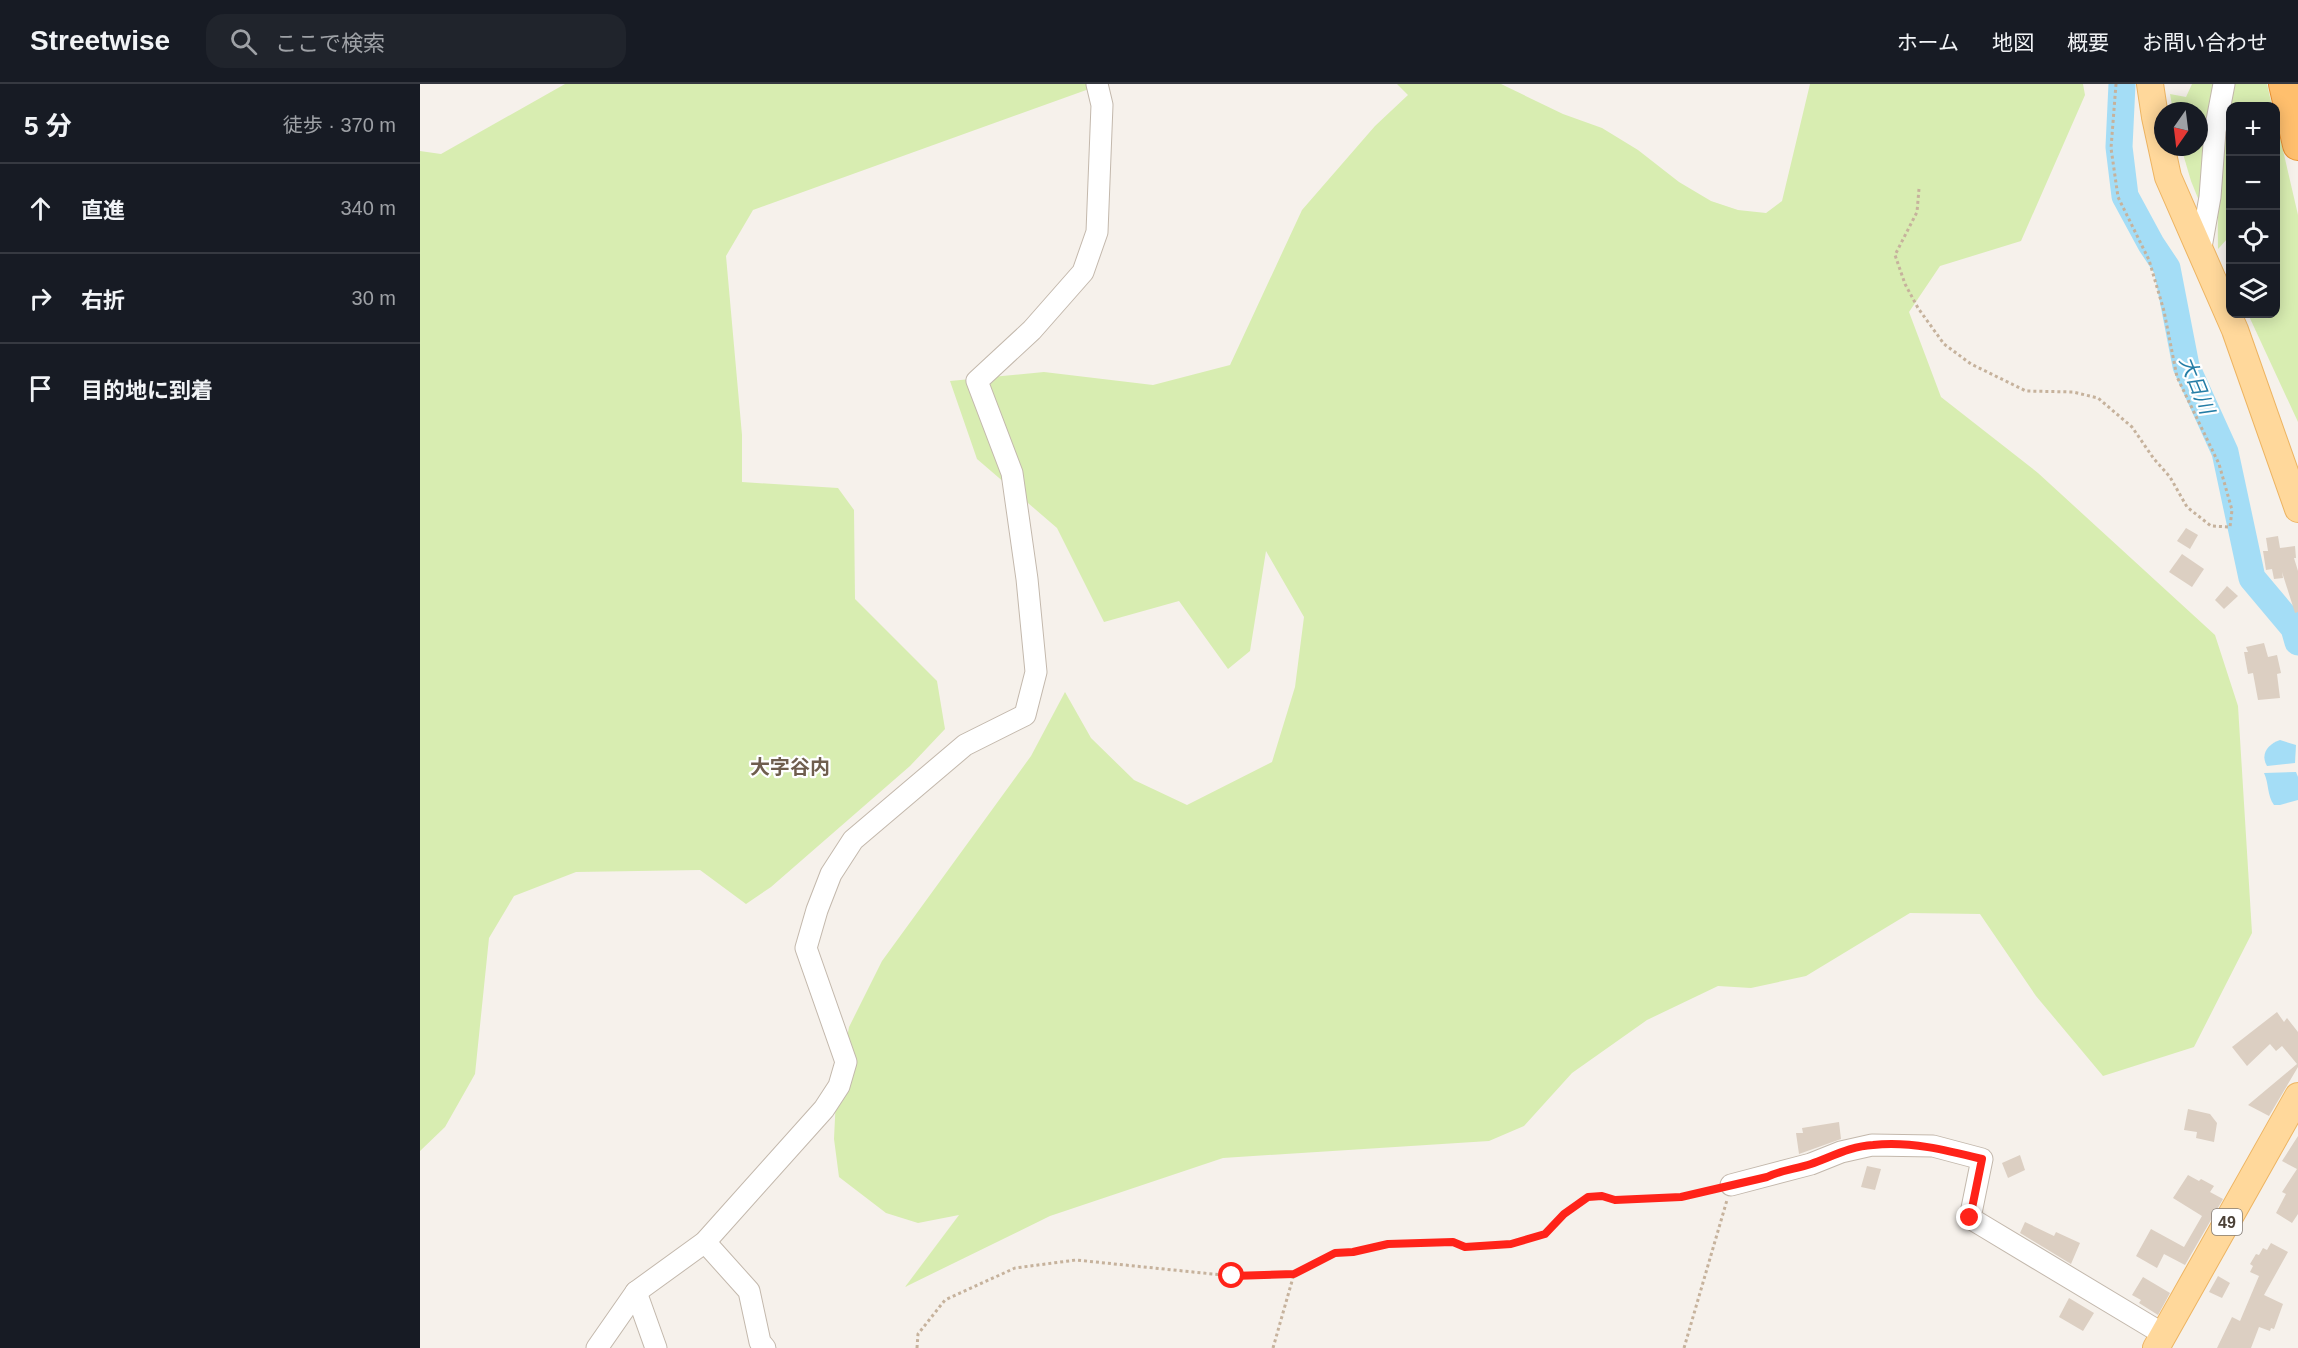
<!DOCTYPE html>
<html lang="ja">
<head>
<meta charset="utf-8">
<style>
	:root { --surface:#171b24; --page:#20242c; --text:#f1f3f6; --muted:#9ea1a6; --line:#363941 }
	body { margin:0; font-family:Helvetica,"Noto Sans JP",sans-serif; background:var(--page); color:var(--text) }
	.controls { position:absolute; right:18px; top:18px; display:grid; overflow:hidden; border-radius:12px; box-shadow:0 3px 15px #0003 }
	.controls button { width:54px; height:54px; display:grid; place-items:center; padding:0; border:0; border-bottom:2px solid var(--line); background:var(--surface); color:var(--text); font:30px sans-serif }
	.compass { position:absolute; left:1734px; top:18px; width:54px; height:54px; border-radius:50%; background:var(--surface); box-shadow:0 3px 15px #0003; rotate:194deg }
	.stop { position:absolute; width:18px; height:18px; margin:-14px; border:4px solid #ff2319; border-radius:50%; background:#fff }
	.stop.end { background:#ff2319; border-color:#fff; box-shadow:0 2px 6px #0008 }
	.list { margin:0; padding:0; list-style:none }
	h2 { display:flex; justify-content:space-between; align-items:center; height:78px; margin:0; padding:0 24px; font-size:26px }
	h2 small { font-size:20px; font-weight:400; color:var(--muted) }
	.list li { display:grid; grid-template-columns:39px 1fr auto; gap:18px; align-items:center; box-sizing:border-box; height:90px; padding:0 24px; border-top:2px solid var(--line) }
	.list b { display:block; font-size:22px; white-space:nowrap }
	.list em { font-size:20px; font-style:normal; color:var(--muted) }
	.icon { flex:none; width:33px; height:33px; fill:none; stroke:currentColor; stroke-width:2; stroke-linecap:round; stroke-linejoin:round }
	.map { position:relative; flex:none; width:1878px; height:1264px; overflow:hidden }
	header { display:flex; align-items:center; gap:36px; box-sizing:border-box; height:84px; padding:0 30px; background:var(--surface); border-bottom:2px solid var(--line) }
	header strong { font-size:28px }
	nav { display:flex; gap:33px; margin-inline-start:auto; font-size:21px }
	.search { width:420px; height:54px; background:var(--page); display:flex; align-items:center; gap:15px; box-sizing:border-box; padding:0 21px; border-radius:18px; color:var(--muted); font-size:22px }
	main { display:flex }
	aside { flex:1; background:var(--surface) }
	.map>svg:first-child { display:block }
	.green { fill:#d8edb1 }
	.water { fill:#a4ddf6 }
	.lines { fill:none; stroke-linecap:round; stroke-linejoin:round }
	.river { stroke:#a4ddf6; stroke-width:27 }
	.building { fill:#dccfc2 }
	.minor-casing { stroke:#c3b8ac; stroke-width:23 }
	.major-casing { stroke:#edb462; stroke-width:28 }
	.highway-casing { stroke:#e99232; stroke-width:32 }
	.path { stroke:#c6b29c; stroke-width:3; stroke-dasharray:3 3; stroke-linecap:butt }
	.minor { stroke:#fff; stroke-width:21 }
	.major { stroke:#ffd89b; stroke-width:26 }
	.highway { stroke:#ffbf6d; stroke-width:30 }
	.route { stroke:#ff2319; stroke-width:8 }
	.labels { text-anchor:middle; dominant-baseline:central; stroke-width:4.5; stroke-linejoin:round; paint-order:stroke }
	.shield { fill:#fff; stroke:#817a73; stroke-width:1.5 }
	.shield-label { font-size:16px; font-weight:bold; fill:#4b4137 }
	.water-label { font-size:20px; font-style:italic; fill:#247da6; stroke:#fff }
	.neighbourhood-label { font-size:20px; font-weight:bold; fill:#6f5e4e; stroke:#fff }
</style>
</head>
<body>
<header>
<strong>Streetwise</strong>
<div class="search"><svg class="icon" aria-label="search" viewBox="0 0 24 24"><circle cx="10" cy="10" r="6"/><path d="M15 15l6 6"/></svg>ここで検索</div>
<nav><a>ホーム</a><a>地図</a><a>概要</a><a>お問い合わせ</a></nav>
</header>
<main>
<aside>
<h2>5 分<small>徒歩 · 370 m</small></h2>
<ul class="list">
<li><svg class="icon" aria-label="ahead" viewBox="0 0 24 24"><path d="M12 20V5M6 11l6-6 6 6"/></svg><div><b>直進</b></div><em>340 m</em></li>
<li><svg class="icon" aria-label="right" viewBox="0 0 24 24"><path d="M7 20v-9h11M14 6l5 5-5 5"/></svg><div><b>右折</b></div><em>30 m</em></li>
<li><svg class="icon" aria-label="arrive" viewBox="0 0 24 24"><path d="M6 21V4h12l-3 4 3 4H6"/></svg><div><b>目的地に到着</b></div></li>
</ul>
</aside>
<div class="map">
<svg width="1878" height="1264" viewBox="0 0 1878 1264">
	<rect width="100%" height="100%" fill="#f6f1eb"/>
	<!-- green -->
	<g class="green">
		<polygon points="145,0 683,0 333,126 306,172 322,351 322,398 418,404 434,426 435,515 517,597 525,645 490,682 351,803 326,820 280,786 156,788 94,812 69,854 55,990 25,1043 0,1067 0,67 21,70"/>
		<polygon points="977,0 1081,0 1143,30 1182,44 1218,66 1259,98 1291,117 1318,126 1346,129 1362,117 1390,0 1663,0 1665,11 1601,157 1520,182 1489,228 1521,313 1618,389 1795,551 1818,622 1832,849 1774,963 1683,992 1616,912 1560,830 1490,829 1386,892 1331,904 1298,902 1227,936 1152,989 1104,1042 1069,1057 803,1074 630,1132 485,1203 539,1131 498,1139 466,1129 419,1093 414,1055 416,1013 429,943 462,877 611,672 645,608 671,654 714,696 767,721 852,678 875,603 884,533 846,467 830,567 808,585 759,517 684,538 637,444 557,375 530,297 624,288 733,301 810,281 882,126 955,42 988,11"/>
		<polygon points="1772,0 1800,0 1784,129 1771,97 1761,63 1779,63 1779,27 1753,27 1750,10 1766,13"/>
		<path d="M1812 0H1847L1852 22H1810V154H1808L1798 165C1797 110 1799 54 1812 0Z"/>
		<polygon points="1856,36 1878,131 1878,338 1828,230 1856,230"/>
	</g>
	<!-- water -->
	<g class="water">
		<path d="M1860 656 1876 661 1875 679 1847 682C1840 670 1848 660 1860 656Z"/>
		<path d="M1876 688 1878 693V716L1860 721H1854C1847 712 1849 699 1844 689Z"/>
	</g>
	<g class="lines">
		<!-- river -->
		<polyline class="river" points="1702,0 1699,63 1705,112 1731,160 1747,184 1766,282 1805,368 1832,494 1874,544 1878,558"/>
	</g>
	<!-- building -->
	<g class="building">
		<polygon points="1766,444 1778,451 1770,465 1757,457"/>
		<polygon points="1858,452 1860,464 1875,462 1876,474 1874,474 1878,487 1878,528 1875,529 1862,488 1863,494 1854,495 1852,485 1846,486 1843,467 1848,467 1846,454"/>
		<polygon points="1762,470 1784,485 1772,503 1749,488"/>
		<polygon points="1807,502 1818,512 1804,525 1795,516"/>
		<polygon points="1844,559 1848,573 1857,571 1861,589 1857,590 1860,614 1838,616 1833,589 1828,590 1824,568 1828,568 1826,563"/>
		<polygon points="1857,928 1864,938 1867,934 1878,948 1878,983 1849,1032 1828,1021 1877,980 1862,962 1856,967 1850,960 1827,982 1812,963"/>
		<polygon points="1768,1025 1790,1030 1797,1039 1794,1058 1776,1054 1777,1048 1764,1046"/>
		<polygon points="1419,1038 1421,1055 1379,1070 1376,1049 1383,1049 1382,1044"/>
		<polygon points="1878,1052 1878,1130 1872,1139 1856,1129 1866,1110 1862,1108 1877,1085 1862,1077"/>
		<polygon points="1600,1071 1605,1086 1588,1094 1582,1079"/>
		<polygon points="1447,1082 1461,1085 1455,1106 1441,1103"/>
		<polygon points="1768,1091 1779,1097 1781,1095 1794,1102 1790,1108 1803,1115 1765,1181 1744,1170 1737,1184 1716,1172 1731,1145 1764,1163 1782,1132 1753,1114"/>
		<polygon points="1605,1138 1634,1152 1636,1148 1660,1159 1651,1180 1600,1149"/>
		<polygon points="1851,1159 1868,1168 1844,1211 1863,1220 1854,1245 1851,1244 1850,1247 1839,1243 1831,1264 1797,1264 1812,1233 1820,1237 1839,1192 1830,1188 1833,1182 1830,1180 1836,1170 1839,1171 1843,1164 1847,1166"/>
		<polygon points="1798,1192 1810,1199 1802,1214 1789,1208"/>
		<polygon points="1723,1193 1750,1209 1738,1231 1719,1219 1721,1216 1712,1211"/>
		<polygon points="1649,1214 1674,1229 1663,1247 1639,1233"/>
	</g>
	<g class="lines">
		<!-- minor casing -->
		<g class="minor-casing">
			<g id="minor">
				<polyline points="1780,169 1790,113 1795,47 1804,0"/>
				<polyline points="1311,1101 1391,1080 1421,1068 1452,1061 1513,1062 1562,1075 1550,1134 1743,1250"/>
				<polyline points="285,1158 329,1207 340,1258 345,1264"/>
				<polyline points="216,1208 236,1264"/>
				<polyline points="177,1264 216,1208 285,1158 404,1025 419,1002 426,978 386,864 397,826 411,790 433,756 545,661 605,631 616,588 607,495 592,389 557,297 612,246 663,188 677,148 682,21 677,0"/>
			</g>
		</g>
		<!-- major casing -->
		<g class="major-casing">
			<g id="major">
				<polyline points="1730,0 1735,33 1748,93 1815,246 1878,425"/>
				<polyline points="1736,1264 1878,1012"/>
			</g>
		</g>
		<!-- highway casing -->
		<g class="highway-casing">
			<polyline id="highway" points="1864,0 1878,61"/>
		</g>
		<!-- path -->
		<g class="path">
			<polyline points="1499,105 1497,128 1475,171 1485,200 1498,224 1524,260 1551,280 1606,307 1653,308 1678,314 1712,343 1734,375 1750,393 1767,423 1791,442 1810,443 1812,426 1799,380 1757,293 1744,227 1729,176 1698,113 1691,64 1696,0"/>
			<polyline points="497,1264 498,1250 525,1216 595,1184 656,1176 812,1192 874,1190 915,1169 934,1168 968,1160 1033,1158 1045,1163 1091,1160 1125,1150 1144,1130 1169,1113 1182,1112 1195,1115 1261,1113 1296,1105"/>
			<polyline points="853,1264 874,1190"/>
			<polyline points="1264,1264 1307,1116"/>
		</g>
		<!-- minor -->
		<use href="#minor" class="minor"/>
		<!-- major -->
		<use href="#major" class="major"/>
		<!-- highway -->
		<use href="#highway" class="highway"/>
	</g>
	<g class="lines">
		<!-- route -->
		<path class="route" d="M812 1192 874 1190 915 1169 933 1168 968 1160 1033 1158 1045 1163 1091 1160 1125 1150 1144 1130 1168 1113 1182 1112 1195 1116 1261 1113 1347 1093C1361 1086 1376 1085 1391 1080 1411 1073 1431 1062 1453 1061 1490 1057 1526 1066 1562 1075L1550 1134"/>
	</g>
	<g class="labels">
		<!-- shield labels -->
		<rect class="shield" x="1792" y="1125" width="30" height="26" rx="4.5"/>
		<g class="shield-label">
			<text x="1807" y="1138">49</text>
		</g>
		<!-- water labels -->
		<g class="water-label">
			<text transform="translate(1777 301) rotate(68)">大日川</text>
		</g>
		<!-- neighbourhood labels -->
		<g class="neighbourhood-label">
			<text x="370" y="683">大字谷内</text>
		</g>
	</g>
</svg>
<div class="controls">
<button>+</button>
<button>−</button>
<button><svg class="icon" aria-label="locate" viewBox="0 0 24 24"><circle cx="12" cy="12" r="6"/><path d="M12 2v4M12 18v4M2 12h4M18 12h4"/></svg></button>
<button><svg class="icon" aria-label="layers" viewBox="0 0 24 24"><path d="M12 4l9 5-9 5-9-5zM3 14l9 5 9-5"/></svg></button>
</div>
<svg class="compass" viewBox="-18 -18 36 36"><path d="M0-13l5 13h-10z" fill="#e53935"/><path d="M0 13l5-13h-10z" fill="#9ea1a6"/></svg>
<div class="stop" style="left:812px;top:1192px"></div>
<div class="stop end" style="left:1550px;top:1134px"></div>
</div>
</main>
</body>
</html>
